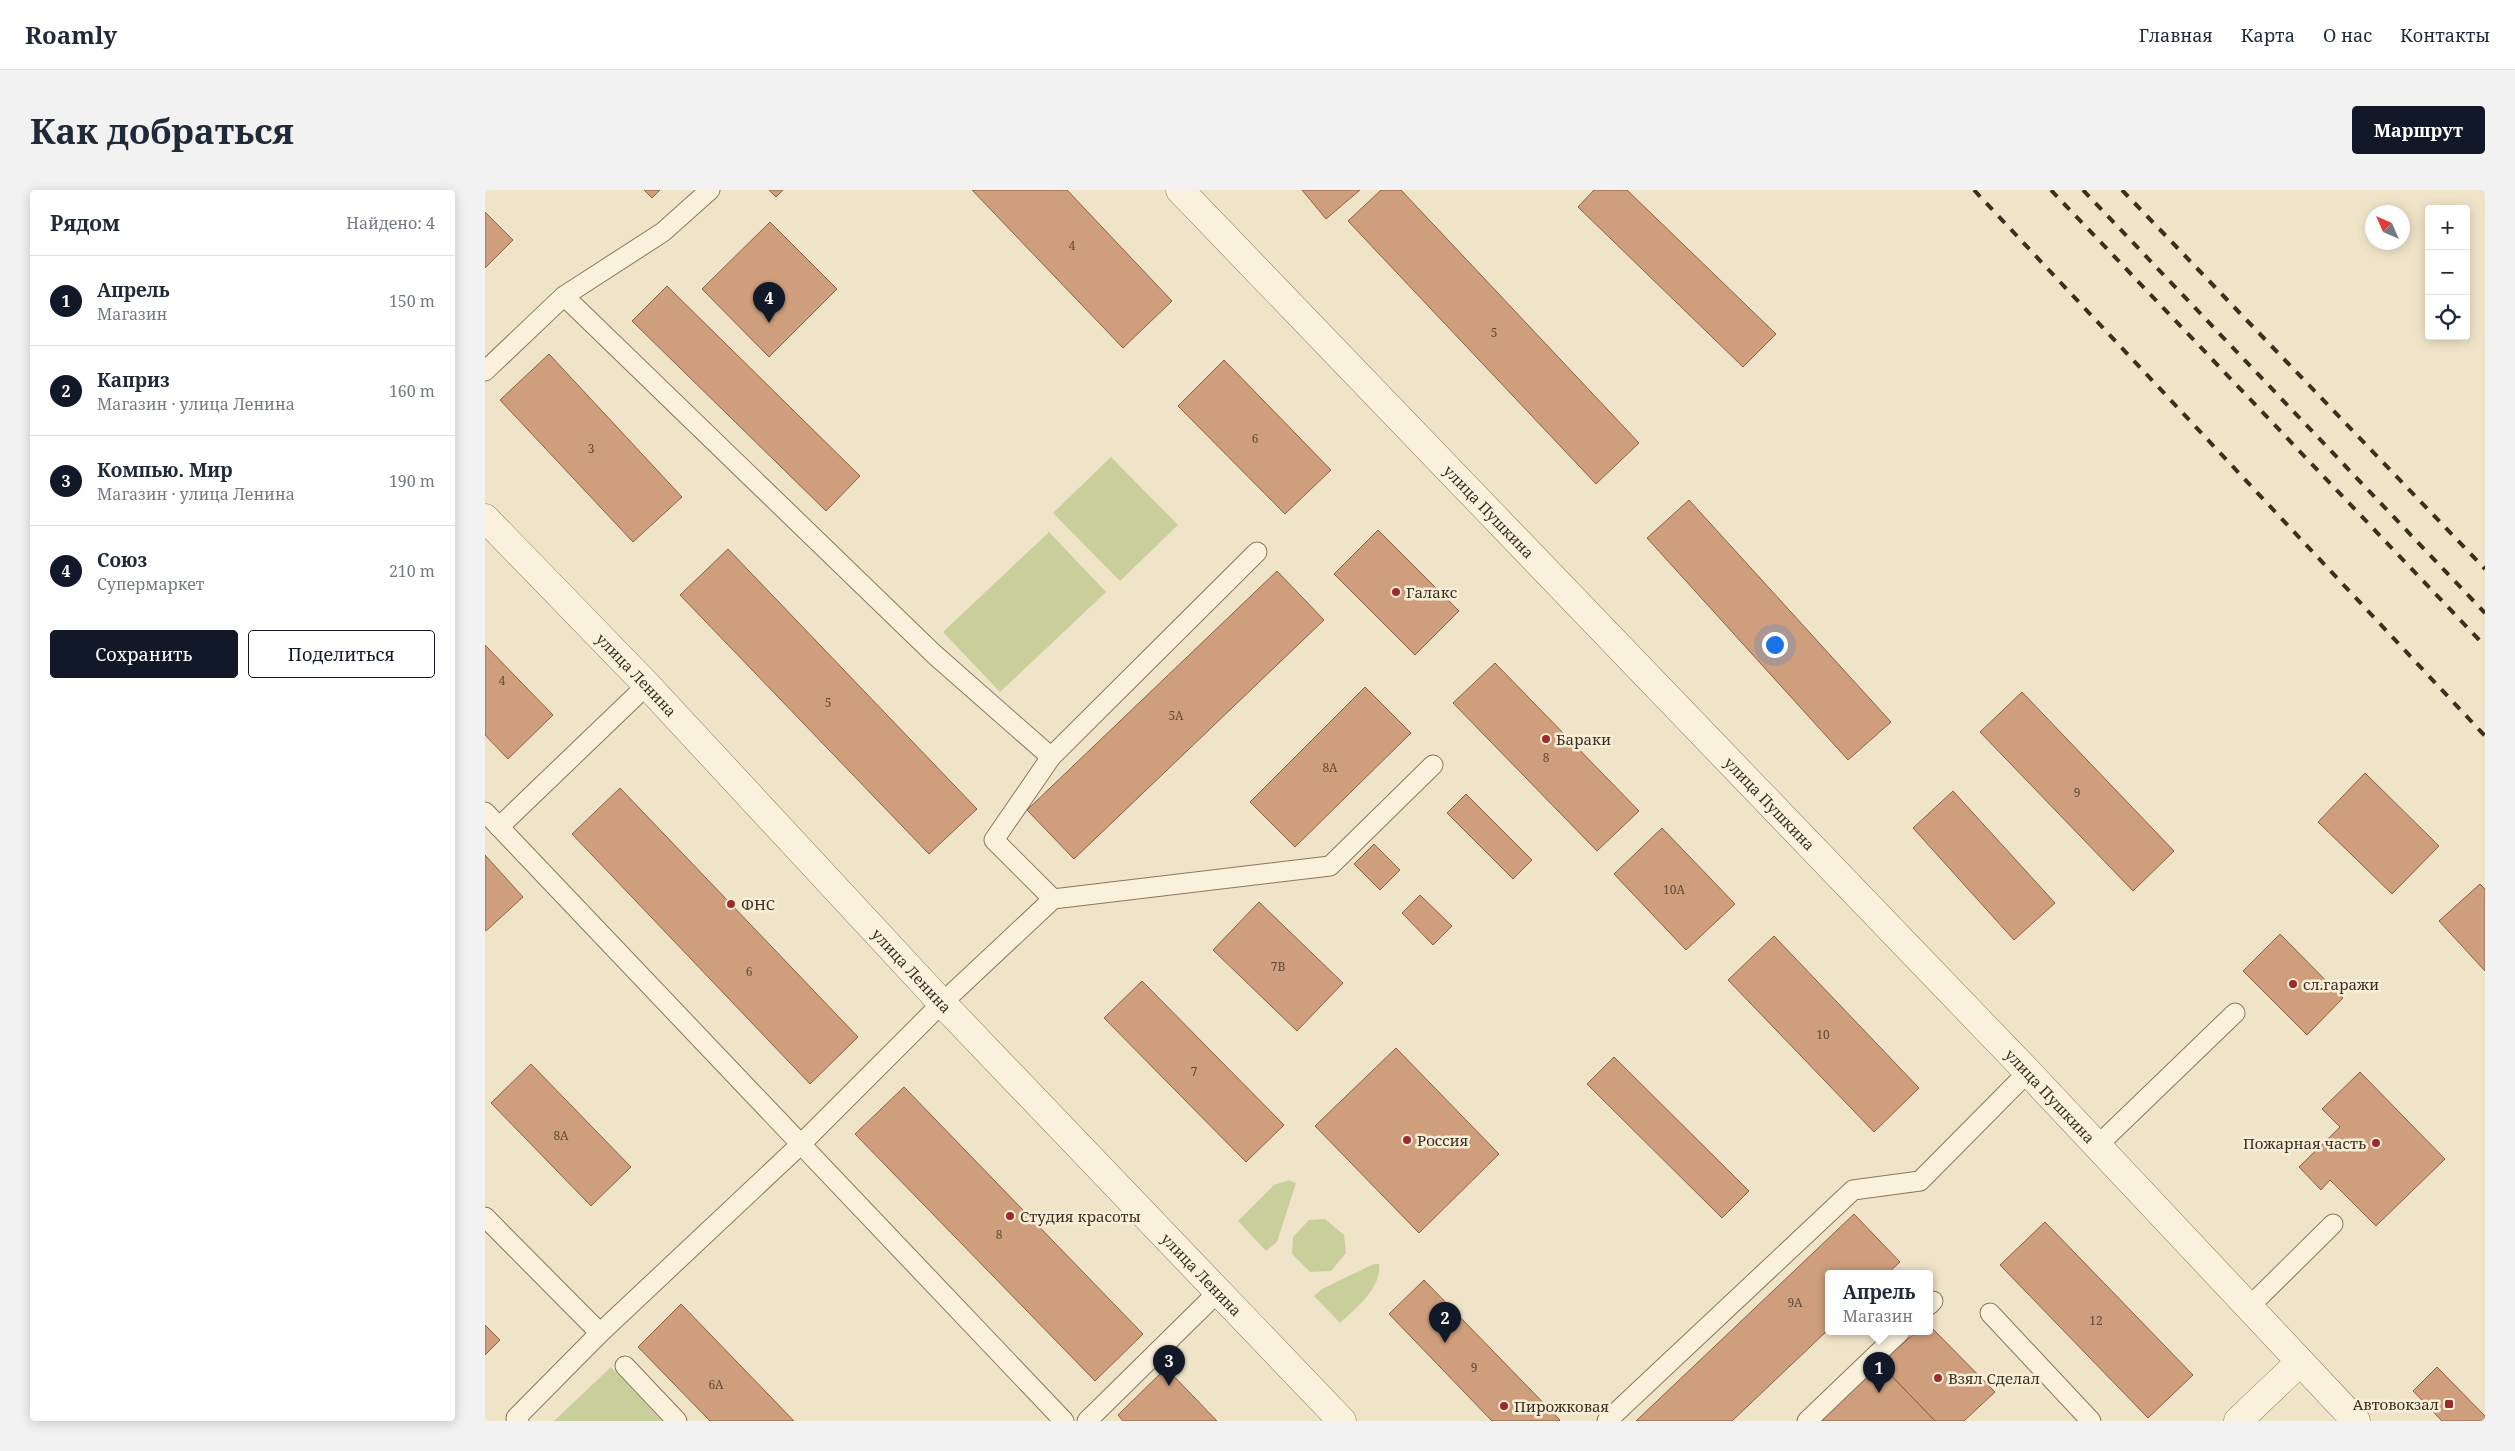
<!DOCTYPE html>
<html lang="ru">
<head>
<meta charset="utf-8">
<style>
	:root { --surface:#fff; --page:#f2f2f3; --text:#1f2937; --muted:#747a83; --line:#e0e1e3; --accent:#111827 }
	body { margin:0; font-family:"Noto Serif",serif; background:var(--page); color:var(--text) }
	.controls { position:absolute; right:15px; top:15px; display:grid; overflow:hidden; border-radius:5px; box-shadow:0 2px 12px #0003 }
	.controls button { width:45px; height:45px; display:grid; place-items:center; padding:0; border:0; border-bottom:1px solid var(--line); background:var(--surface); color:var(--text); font:25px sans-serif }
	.compass { position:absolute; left:1880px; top:15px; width:45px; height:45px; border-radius:50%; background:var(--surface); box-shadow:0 2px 12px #0003; rotate:315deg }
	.you { position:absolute; left:1289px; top:454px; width:18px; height:18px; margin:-12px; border:4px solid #fff; border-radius:50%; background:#1a73e8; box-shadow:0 0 0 8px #1a73e833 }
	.badge { display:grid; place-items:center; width:32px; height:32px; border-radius:50%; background:var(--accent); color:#fff; font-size:16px; font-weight:700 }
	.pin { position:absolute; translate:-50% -41px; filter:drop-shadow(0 1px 2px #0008) }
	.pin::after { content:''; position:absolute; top:26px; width:18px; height:15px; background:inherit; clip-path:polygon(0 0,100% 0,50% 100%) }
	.popup { position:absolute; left:1340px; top:1080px; width:108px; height:65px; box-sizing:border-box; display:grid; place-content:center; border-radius:5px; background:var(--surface); filter:drop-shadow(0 1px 4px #0005); font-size:16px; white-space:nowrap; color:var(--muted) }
	.popup b { font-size:19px; color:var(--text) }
	.popup::after { content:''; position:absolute; left:50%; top:100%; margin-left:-10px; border:10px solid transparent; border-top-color:var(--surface) }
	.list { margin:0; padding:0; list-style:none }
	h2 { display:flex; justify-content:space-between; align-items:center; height:65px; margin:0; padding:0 20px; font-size:21px }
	h2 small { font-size:16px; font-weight:400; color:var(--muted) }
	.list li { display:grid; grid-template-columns:32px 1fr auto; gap:15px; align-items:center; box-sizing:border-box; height:90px; padding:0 20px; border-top:1px solid var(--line) }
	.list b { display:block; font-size:19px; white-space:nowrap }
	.list p { margin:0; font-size:16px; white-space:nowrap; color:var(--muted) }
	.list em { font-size:16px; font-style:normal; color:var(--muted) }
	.actions { display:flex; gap:10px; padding:15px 20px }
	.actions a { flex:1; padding:11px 0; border:1px solid var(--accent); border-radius:5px; text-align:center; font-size:18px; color:var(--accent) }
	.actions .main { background:var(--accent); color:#fff }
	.icon { flex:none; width:28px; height:28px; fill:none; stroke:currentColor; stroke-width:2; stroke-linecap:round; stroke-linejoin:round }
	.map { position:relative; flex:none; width:2000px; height:1231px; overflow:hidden; border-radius:5px }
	header { display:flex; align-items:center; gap:30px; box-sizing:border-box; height:70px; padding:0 25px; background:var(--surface); border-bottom:1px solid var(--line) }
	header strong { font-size:24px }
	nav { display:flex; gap:28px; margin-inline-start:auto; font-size:18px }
	.intro { display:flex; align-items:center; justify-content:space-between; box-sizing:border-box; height:120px; padding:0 30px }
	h1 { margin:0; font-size:35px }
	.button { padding:12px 22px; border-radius:5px; background:var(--accent); color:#fff; font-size:18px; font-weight:700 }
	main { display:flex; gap:30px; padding:0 30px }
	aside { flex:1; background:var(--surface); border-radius:5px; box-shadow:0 2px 12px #0003 }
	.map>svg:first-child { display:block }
	.green { fill:#c9cf9b }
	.building { fill:#cf9f7d; stroke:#8d5f41 }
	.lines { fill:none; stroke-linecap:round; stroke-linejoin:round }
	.service-casing { stroke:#8d765c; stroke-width:21 }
	.tertiary-casing { stroke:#8d765c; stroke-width:29 }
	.service { stroke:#faf1dc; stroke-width:19 }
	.tertiary { stroke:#faf1dc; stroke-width:28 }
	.rail { stroke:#3d2e20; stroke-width:4; stroke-dasharray:9 9; stroke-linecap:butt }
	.poi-dot { fill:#9e2a2b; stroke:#f7eed8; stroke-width:2 }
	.labels { text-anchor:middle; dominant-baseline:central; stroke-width:5; stroke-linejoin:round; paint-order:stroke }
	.number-label { font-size:12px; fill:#624a37 }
	.street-label { font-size:15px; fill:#3d2e20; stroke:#f7eed8 }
	.poi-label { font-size:15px; fill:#3d2e20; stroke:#f7eed8; text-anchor:start }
</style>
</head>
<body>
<header>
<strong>Roamly</strong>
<nav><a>Главная</a><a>Карта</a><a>О нас</a><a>Контакты</a></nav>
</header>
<div class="intro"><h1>Как добраться</h1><a class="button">Маршрут</a></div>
<main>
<aside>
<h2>Рядом<small>Найдено: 4</small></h2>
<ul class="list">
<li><span class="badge">1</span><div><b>Апрель</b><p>Магазин</p></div><em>150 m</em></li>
<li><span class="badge">2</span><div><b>Каприз</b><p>Магазин · улица Ленина</p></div><em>160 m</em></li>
<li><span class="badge">3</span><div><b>Компью. Мир</b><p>Магазин · улица Ленина</p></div><em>190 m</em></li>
<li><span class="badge">4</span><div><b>Союз</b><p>Супермаркет</p></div><em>210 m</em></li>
</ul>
<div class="actions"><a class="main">Сохранить</a><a>Поделиться</a></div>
</aside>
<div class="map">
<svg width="2000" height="1231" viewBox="0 0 2000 1231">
	<rect width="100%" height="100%" fill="#f0e4c8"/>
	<!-- green -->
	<g class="green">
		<polygon points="626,267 693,335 635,391 568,323"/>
		<polygon points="564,342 621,402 515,502 458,442"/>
		<polygon points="804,990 811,993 792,1052 781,1061 753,1031 789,995"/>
		<polygon points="840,1029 859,1045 861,1063 846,1081 825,1082 807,1064 808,1047 824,1030"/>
		<path d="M889 1074H894C897 1098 871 1118 855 1133L829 1106 837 1099Z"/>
		<polygon points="126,1177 177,1231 69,1231"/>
	</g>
	<!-- building -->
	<g class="building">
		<polygon points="159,0 175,0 167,8"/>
		<polygon points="284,0 298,0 291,7"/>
		<polygon points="487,0 582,0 687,111 638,158"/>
		<polygon points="817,0 875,0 841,29"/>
		<polygon points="896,0 916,0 1154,253 1111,294 863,31"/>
		<polygon points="1109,0 1142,0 1291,144 1258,177 1093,17"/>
		<polygon points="0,22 28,50 0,78"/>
		<polygon points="285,32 352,99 284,167 217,99"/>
		<polygon points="182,96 375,286 341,321 147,131"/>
		<polygon points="64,164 197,307 148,352 15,210"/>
		<polygon points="739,170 846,280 800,324 693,216"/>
		<polygon points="1204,310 1406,532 1363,570 1162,348"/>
		<polygon points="893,340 974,421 930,465 849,384"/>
		<polygon points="243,359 492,619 444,664 195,405"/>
		<polygon points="792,381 839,430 589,669 542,620"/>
		<polygon points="0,455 68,525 23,569 0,545"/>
		<polygon points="1010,473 1154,621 1112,661 968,513"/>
		<polygon points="880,497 926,543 810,657 765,612"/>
		<polygon points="1537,502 1689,661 1648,701 1495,542"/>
		<polygon points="1880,583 1954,656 1907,704 1833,632"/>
		<polygon points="135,598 373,847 325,894 87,644"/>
		<polygon points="1468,601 1570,713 1529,750 1428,638"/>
		<polygon points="981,604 1047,670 1028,689 962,623"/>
		<polygon points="1177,638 1250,714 1201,760 1129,684"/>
		<polygon points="889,654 915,680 895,700 869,674"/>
		<polygon points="0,665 38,707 1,741 0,739"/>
		<polygon points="1995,694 2000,699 2000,781 1954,731"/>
		<polygon points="935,705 967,736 948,755 917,723"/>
		<polygon points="774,712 858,793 812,841 728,760"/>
		<polygon points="1795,744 1858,808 1822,845 1758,781"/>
		<polygon points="1289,746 1434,898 1389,942 1243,790"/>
		<polygon points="657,791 799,935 761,972 619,828"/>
		<polygon points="911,858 1014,964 934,1043 830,936"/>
		<polygon points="1129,867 1264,1001 1237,1028 1102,894"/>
		<polygon points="46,874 146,977 106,1016 6,913"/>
		<polygon points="1875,882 1960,969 1891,1036 1845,990 1836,1000 1814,977 1855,937 1837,919"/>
		<polygon points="419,897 658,1144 610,1191 370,944"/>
		<polygon points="1369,1024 1415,1072 1402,1084 1344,1084 1344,1139 1247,1231 1151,1231"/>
		<polygon points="1560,1032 1708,1185 1663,1228 1515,1075"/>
		<polygon points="939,1090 1075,1230 1074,1231 1007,1231 904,1124"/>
		<polygon points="196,1114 309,1231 225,1231 153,1157"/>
		<polygon points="0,1135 15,1150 0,1165"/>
		<polygon points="1444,1135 1510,1202 1479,1231 1450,1231 1395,1174 1431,1142 1444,1142"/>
		<polygon points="1395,1174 1450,1231 1335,1231"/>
		<polygon points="1952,1177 2000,1226 2000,1231 1957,1231 1928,1201"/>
		<polygon points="681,1178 732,1231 638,1231 633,1225"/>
	</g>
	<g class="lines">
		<!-- service casing -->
		<g class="service-casing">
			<g id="service">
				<polyline points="79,106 450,465 566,567"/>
				<polyline points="0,181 79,106 178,42 225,0"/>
				<polyline points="0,622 579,1231"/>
				<polyline points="14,637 162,495"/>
				<polyline points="568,709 509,650 566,567 772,362"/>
				<polyline points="1611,957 1750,823"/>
				<polyline points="0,1027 115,1143"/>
				<polyline points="1444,1115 1448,1111"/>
				<polyline points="1764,1117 1848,1034"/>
				<polyline points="1505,1123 1606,1231"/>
				<polyline points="140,1176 192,1231"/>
				<polyline points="34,1231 31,1228 115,1143 315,955 457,813 568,709 845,676 948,575"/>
				<polyline points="602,1231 733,1102"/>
				<polyline points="1122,1231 1368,1000 1435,991 1543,882"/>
				<polyline points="1322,1231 1415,1142"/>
			</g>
		</g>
		<!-- tertiary casing -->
		<g class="tertiary-casing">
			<g id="tertiary">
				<path id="s1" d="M695 0 1543 882 1871 1231"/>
				<path id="s2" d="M0 328 162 495 457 813 857 1231"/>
				<polyline points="1753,1231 1815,1172"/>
			</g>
		</g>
		<!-- service -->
		<use href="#service" class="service"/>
		<!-- tertiary -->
		<use href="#tertiary" class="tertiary"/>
		<!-- rail -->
		<g class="rail">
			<polyline points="1489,0 2000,546"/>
			<polyline points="1566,0 2000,456"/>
			<polyline points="1598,0 2000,423"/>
			<polyline points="1637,0 2000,379"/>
		</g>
	</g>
	<!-- markers -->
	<g class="poi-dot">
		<circle cx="911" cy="402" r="5"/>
		<circle cx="1061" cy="549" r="5"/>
		<circle cx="246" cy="714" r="5"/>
		<circle cx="1808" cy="794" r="5"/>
		<circle cx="922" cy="950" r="5"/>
		<circle cx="1891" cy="953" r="5"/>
		<circle cx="525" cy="1026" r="5"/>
		<circle cx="1453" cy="1188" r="5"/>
		<rect x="1959" y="1209" width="10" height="10" rx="2.5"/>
		<circle cx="1019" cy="1216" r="5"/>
	</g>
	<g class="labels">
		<!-- number labels -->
		<g class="number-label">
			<text x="587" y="55">4</text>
			<text x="1009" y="142">5</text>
			<text x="770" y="248">6</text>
			<text x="106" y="258">3</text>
			<text x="17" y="490">4</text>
			<text x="343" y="512">5</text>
			<text x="691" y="525">5А</text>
			<text x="1061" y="567">8</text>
			<text x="845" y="577">8А</text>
			<text x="1592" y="602">9</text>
			<text x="1189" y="699">10А</text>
			<text x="793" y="776">7В</text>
			<text x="264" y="781">6</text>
			<text x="1338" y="844">10</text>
			<text x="709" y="881">7</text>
			<text x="76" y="945">8А</text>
			<text x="514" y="1044">8</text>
			<text x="1310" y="1112">9А</text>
			<text x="1611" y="1130">12</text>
			<text x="989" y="1177">9</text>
			<text x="231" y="1194">6А</text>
		</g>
		<!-- street labels -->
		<g class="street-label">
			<text stroke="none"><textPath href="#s1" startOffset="446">улица Пушкина</textPath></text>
			<text stroke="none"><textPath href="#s2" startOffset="218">улица Ленина</textPath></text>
			<text stroke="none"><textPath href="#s1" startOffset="851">улица Пушкина</textPath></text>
			<text stroke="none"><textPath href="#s2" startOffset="622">улица Ленина</textPath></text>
			<text stroke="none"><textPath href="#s1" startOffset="1256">улица Пушкина</textPath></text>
			<text stroke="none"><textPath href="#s2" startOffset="1042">улица Ленина</textPath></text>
		</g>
		<!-- poi labels -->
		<g class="poi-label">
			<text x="921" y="402">Галакс</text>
			<text x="1071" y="549">Бараки</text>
			<text x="256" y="714">ФНС</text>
			<text x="1818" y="794">сл.гаражи</text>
			<text x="932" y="950">Россия</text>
			<text x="1881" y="953" text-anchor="end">Пожарная часть</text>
			<text x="535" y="1026">Студия красоты</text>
			<text x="1463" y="1188">Взял Сделал</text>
			<text x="1954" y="1214" text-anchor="end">Автовокзал</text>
			<text x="1029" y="1216">Пирожковая</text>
		</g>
	</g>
</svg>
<div class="controls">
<button>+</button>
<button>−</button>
<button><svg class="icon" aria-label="locate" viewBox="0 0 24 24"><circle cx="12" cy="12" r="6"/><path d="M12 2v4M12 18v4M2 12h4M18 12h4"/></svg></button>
</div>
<svg class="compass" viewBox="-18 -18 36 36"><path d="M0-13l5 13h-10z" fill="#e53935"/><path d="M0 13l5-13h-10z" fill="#747a83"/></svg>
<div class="you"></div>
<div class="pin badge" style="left:1394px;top:1203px">1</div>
<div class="popup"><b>Апрель</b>Магазин</div>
<div class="pin badge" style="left:960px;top:1153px">2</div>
<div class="pin badge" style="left:684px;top:1196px">3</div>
<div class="pin badge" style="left:284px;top:133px">4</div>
</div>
</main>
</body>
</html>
